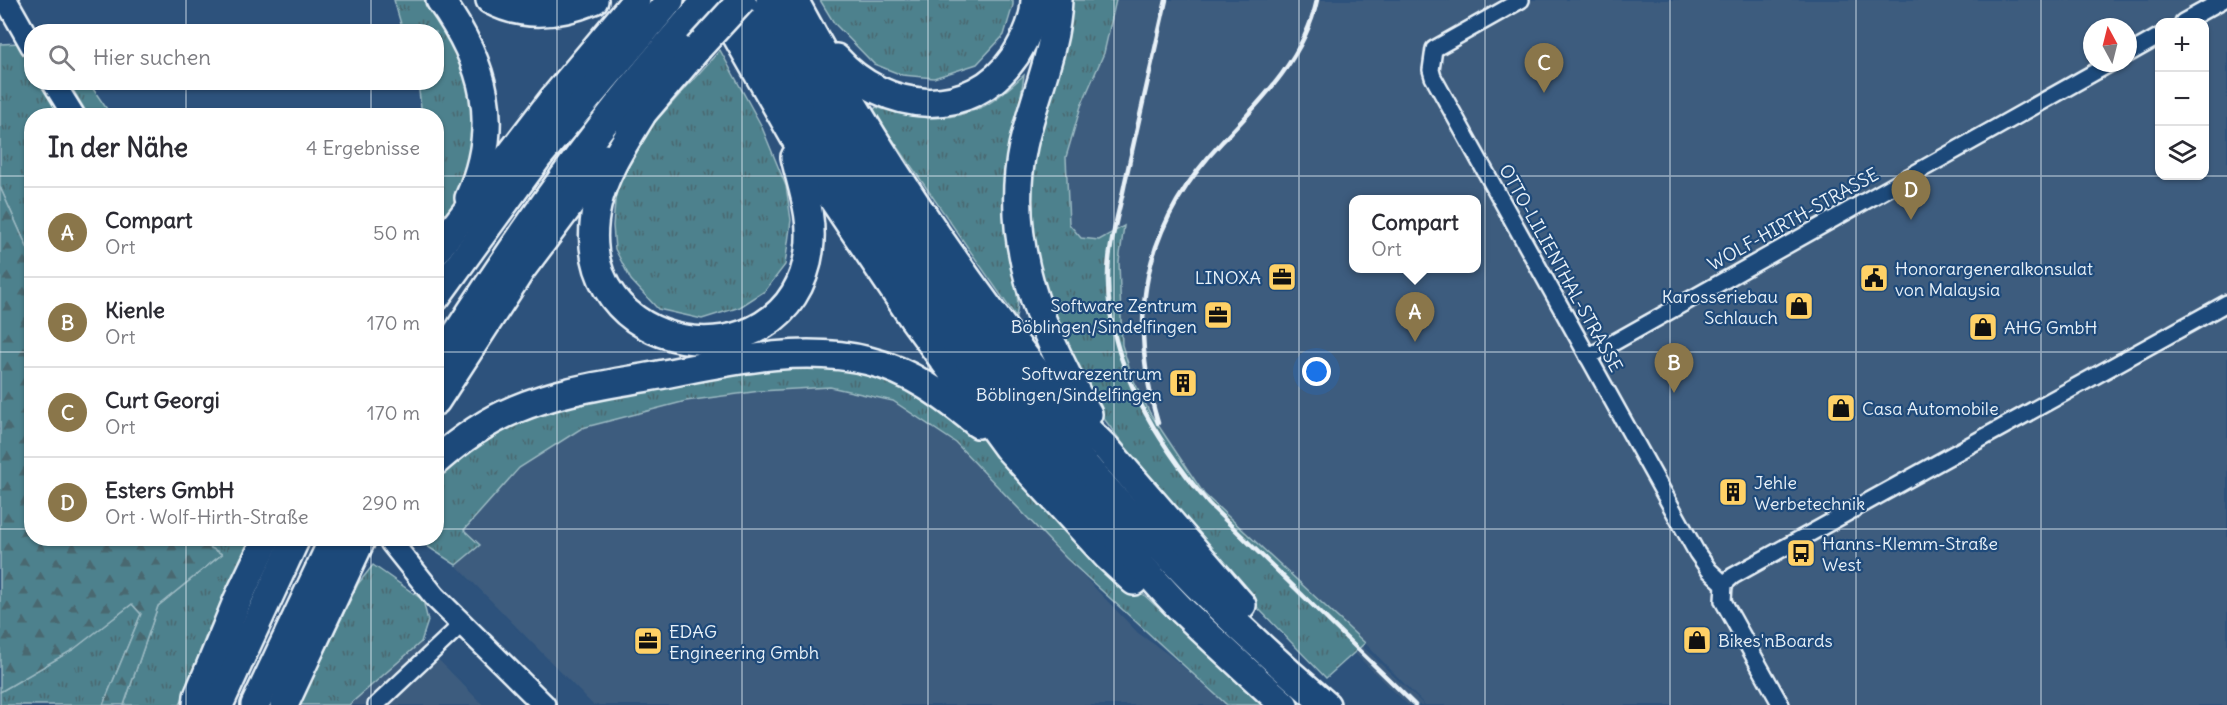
<!DOCTYPE html>
<html lang="de">
<head>
<meta charset="utf-8">
<style>
	:root { --surface:#fff; --page:#f7f7f7; --text:#2b2b33; --muted:#7c7c81; --line:#e1e1e2; --accent:#8a764a }
	body { margin:0; font-family:Delius,sans-serif; background:var(--page); color:var(--text) }
	.controls { position:absolute; right:18px; top:18px; display:grid; overflow:hidden; border-radius:12px; box-shadow:0 2px 4px #0004 }
	.controls button { width:54px; height:54px; display:grid; place-items:center; padding:0; border:0; border-bottom:2px solid var(--line); background:var(--surface); color:var(--text); font:30px sans-serif }
	.compass { position:absolute; left:2083px; top:18px; width:54px; height:54px; border-radius:50%; background:var(--surface); box-shadow:0 2px 4px #0004; rotate:353deg }
	.you { position:absolute; left:1317px; top:372px; width:21px; height:21px; margin:-15px; border:4px solid #fff; border-radius:50%; background:#1a73e8; box-shadow:0 0 0 9px #1a73e833 }
	.badge { display:grid; place-items:center; width:39px; height:39px; border-radius:50%; background:var(--accent); color:#fff; font-size:20px; font-weight:700 }
	.pin { position:absolute; translate:-50% -50px; filter:drop-shadow(0 2px 3px #0008) }
	.pin::after { content:''; position:absolute; top:32px; width:21px; height:18px; background:inherit; clip-path:polygon(0 0,100% 0,50% 100%) }
	.popup { position:absolute; left:1349px; top:195px; width:132px; height:78px; box-sizing:border-box; display:grid; place-content:center; border-radius:12px; background:var(--surface); filter:drop-shadow(0 2px 4px #0005); font-size:20px; white-space:nowrap; color:var(--muted) }
	.popup b { font-size:22px; color:var(--text) }
	.popup::after { content:''; position:absolute; left:50%; top:100%; margin-left:-12px; border:12px solid transparent; border-top-color:var(--surface) }
	.list { margin:0; padding:0; list-style:none }
	h2 { display:flex; justify-content:space-between; align-items:center; height:78px; margin:0; padding:0 24px; font-size:26px }
	h2 small { font-size:20px; font-weight:400; color:var(--muted) }
	.list li { display:grid; grid-template-columns:39px 1fr auto; gap:18px; align-items:center; box-sizing:border-box; height:90px; padding:0 24px; border-top:2px solid var(--line) }
	.list b { display:block; font-size:22px; white-space:nowrap }
	.list p { margin:0; font-size:20px; white-space:nowrap; color:var(--muted) }
	.list em { font-size:20px; font-style:normal; color:var(--muted) }
	.icon { flex:none; width:33px; height:33px; fill:none; stroke:currentColor; stroke-width:2; stroke-linecap:round; stroke-linejoin:round }
	.map { position:relative; flex:none; width:2227px; height:705px; overflow:hidden }
	.search { position:absolute; background:var(--surface); box-shadow:0 2px 4px #0004; left:24px; top:24px; width:420px; height:66px; display:flex; align-items:center; gap:15px; box-sizing:border-box; padding:0 21px; border-radius:24px; color:var(--muted); font-size:22px }
	.panel { position:absolute; background:var(--surface); box-shadow:0 2px 4px #0004; left:24px; top:108px; width:420px; height:438px; border-radius:24px }
	.map>svg:first-child { display:block }
	.built { fill:#3d5c7e; fill-rule:evenodd }
	.grass { fill:url(#grass-tufts); stroke:#9bb9c2; stroke-width:1.5 }
	.forest { fill:url(#forest-firs); stroke:#9bb9c2; stroke-width:1.5 }
	.lines { fill:none; stroke-linecap:round; stroke-linejoin:round }
	.street-casing { stroke:#e8f1f8; stroke-width:20 }
	.secondary-casing { stroke:#e8f1f8; stroke-width:26 }
	.highway-casing { stroke:#e8f1f8; stroke-width:32 }
	.street { stroke:#1f4a7a; stroke-width:15 }
	.secondary { stroke:#1f4a7a; stroke-width:21 }
	.highway { stroke:#1f4a7a; stroke-width:27 }
	.rail { stroke:#e8f1f8; stroke-width:4.5 }
	.highway-bridge-casing { stroke:#e8f1f8; stroke-width:32; stroke-linecap:butt }
	.highway-bridge { stroke:#1f4a7a; stroke-width:27 }
	.grid { fill:none; stroke:#e8f1f8; stroke-width:1.5; stroke-opacity:0.55 }
	.labels { text-anchor:middle; dominant-baseline:central; stroke-width:4.5; stroke-linejoin:round; paint-order:stroke }
	.street-label { font-size:18px; fill:#e8f1f8; stroke:#1f4a7a }
	.poi-label { font-size:18px; fill:#e8f1f8; stroke:#1f4a7a; text-anchor:start }
</style>
</head>
<body>
<div class="map">
<svg width="2227" height="705" viewBox="0 0 2227 705">
	<defs>
		<pattern id="grass-tufts" width="24" height="20" patternUnits="userSpaceOnUse" patternTransform="scale(1.5)"><rect width="24" height="20" fill="#4e818d"/><path d="M3 7l-1-3M5 7V3M7 7l1-3M15 17l-1-3M17 17v-4M19 17l1-3" fill="none" stroke="#4a676f"/></pattern>
		<pattern id="forest-firs" width="22" height="20" patternUnits="userSpaceOnUse" patternTransform="scale(1.5)"><rect width="22" height="20" fill="#4e818d"/><path d="M5 1l3.5 6h-7zM16 11l3.5 6h-7z" fill="#4a676f"/></pattern>
	</defs>
	<rect width="100%" height="100%" fill="#2d527c"/>
	<filter id="ink" filterUnits="userSpaceOnUse"><feTurbulence type="fractalNoise" baseFrequency=".0167" numOctaves="2"/><feDisplacementMap in="SourceGraphic" scale="12" xChannelSelector="R" yChannelSelector="G"/><feConvolveMatrix kernelMatrix="1 2 1 2 8 2 1 2 1" color-interpolation-filters="sRGB"/></filter>
	<g filter="url(#ink)">
		<!-- built -->
		<g class="built">
			<path d="M1116 0H2227V705H1425L1365 643 1204 496 1424 705H1408L1198 502 1122 375 1113 281 1121 347 1130 375 1140 397 1122 345 1119 262 1123 226 1099 240 1081 239 1069 224 1066 157 1081 106 1104 53ZM2160 22H2204V176H2160ZM2092 27H2128V63H2092ZM1354 200H1476V268H1354Z"/>
			<polygon points="830,387 893,401 956,443 1138,633 1169,655 1227,705 593,705 456,565 480,545 464,530 491,497 519,468 582,428 686,401 760,391"/>
			<polygon points="421,642 483,705 349,705 355,697"/>
		</g>
		<!-- grass -->
		<g class="grass">
			<polygon points="394,0 430,0 450,26 480,108 461,193 437,232 436,116 422,115 418,83 436,82 436,32 403,31"/>
			<polygon points="820,0 1013,0 1013,5 1004,35 977,64 934,78 902,75 874,64 834,23"/>
			<polygon points="1066,0 1116,0 1104,53 1081,106 1066,157 1069,224 1081,238 1099,240 1124,226 1119,262 1122,345 1133,379 1150,413 1204,494 1365,643 1326,678 1255,605 1159,492 1102,416 1100,416 1049,320 1026,214 1034,131"/>
			<polygon points="21,43 31,59 32,82 46,83 68,115 32,116 31,256 0,187 0,44"/>
			<polygon points="720,50 761,125 786,186 791,220 785,265 765,291 740,307 702,319 658,309 631,280 615,249 613,226 616,189 645,133"/>
			<path d="M1024 75C1015 133 1011 194 1011 254 1010 276 1022 294 1016 317L873 111 876 107C913 119 947 124 984 106 998 99 1012 85 1024 75Z"/>
			<polygon points="69,83 89,83 111,115 88,115"/>
			<polygon points="765,362 867,366 963,415 1127,579 1262,705 1227,705 1066,558 956,443 893,401 830,387 760,391 686,401 582,428 519,468 464,530 480,545 456,565 416,539 436,538 437,466 549,402"/>
			<polygon points="195,539 252,539 207,633 180,705 124,705 158,606 222,554"/>
			<polygon points="373,565 423,600 428,621 421,642 349,705 300,705 358,584"/>
			<polygon points="132,604 141,614 103,705 0,705 0,692 74,649"/>
		</g>
		<!-- forest -->
		<polygon class="forest" points="0,187 31,256 32,538 195,539 222,554 158,606 124,705 103,705 141,614 132,604 74,649 0,692"/>
		<g class="lines">
			<!-- street casing -->
			<g class="street-casing">
				<g id="street">
					<polyline points="1521,0 1434,49 1431,70 1433,77 1697,553 1709,570 1724,584"/>
					<polyline points="2183,22 2223,0"/>
					<polyline points="2128,54 2160,36"/>
					<polyline points="1588,357 2111,63"/>
					<polyline points="376,705 462,624"/>
					<polyline points="1781,705 1723,601 1724,584 1733,576 2227,303"/>
				</g>
			</g>
			<!-- secondary casing -->
			<g class="secondary-casing">
				<g id="secondary">
					<polyline points="6,0 32,46"/>
					<polyline points="53,82 74,116"/>
					<polyline points="391,542 435,597 544,705"/>
				</g>
			</g>
			<!-- highway casing -->
			<g class="highway-casing">
				<g id="highway">
					<path d="M440 0C485 63 502 124 469 198"/>
					<path d="M490 0C523 18 560 14 594 0"/>
					<polyline points="716,0 812,168 912,317 1007,447 1107,556 1134,581"/>
					<path d="M741 0C835 186 958 358 1096 514 1126 547 1153 581 1184 612 1217 644 1250 674 1284 705"/>
					<path d="M770 0C907 267 1099 510 1326 705"/>
					<path d="M794 0C851 107 916 209 988 307 1024 357 1062 407 1107 449L1242 605"/>
					<path d="M1058 0C1056 51 1034 96 1023 146 1003 242 1041 332 1088 414"/>
					<path d="M836 58C885 113 970 122 1015 56 1025 40 1035 20 1035 0"/>
					<path d="M641 116C624 144 604 173 597 206 563 359 790 392 809 251 814 218 802 188 795 157"/>
					<polyline points="629,129 698,48"/>
					<polyline points="436,251 553,99 636,0"/>
					<polyline points="436,297 538,157 670,0"/>
					<path d="M436 366C517 238 605 112 707 0"/>
					<polyline points="436,401 521,270 605,158"/>
					<path d="M436 461C460 440 487 421 516 409 558 391 604 385 648 377 719 364 798 343 869 361 911 371 945 397 978 424"/>
					<polyline points="197,705 198,696 238,599 267,538"/>
					<polyline points="219,705 296,538"/>
					<polyline points="255,705 334,538"/>
					<polyline points="284,705 362,538"/>
				</g>
			</g>
			<!-- street -->
			<use href="#street" class="street"/>
			<!-- secondary -->
			<use href="#secondary" class="secondary"/>
			<!-- highway -->
			<use href="#highway" class="highway"/>
			<!-- rail -->
			<g class="rail">
				<path d="M1166 0C1152 61 1139 121 1125 182 1119 214 1107 248 1108 281 1108 365 1157 442 1209 504L1415 705"/>
				<path d="M1158 423C1126 315 1144 224 1222 142 1261 101 1305 57 1317 0"/>
			</g>
			<!-- highway-bridge casing -->
			<g class="highway-bridge-casing">
				<polyline id="highway-bridge" points="698,48 742,0"/>
			</g>
			<!-- highway-bridge -->
			<use href="#highway-bridge" class="highway-bridge"/>
		</g>
	</g>
	<!-- grid -->
	<path class="grid" d="M186 0V32M371 0V32M557 0V705M742 0V705M928 0V705M1114 0V705M1299 0V705M1485 0V705M1670 0V705M1856 0V705M2041 0V705M186 82V116M371 82V116M0 176H32M436 176H2227M0 352H32M436 352H2227M0 529H32M436 529H2227M186 538V705M371 538V705"/>
	<!-- icons -->
	<defs>
		<g id="office-square" transform="scale(1.5)"><rect x="-9" y="-9" width="18" height="18" rx="4" fill="#ffd166" stroke="#1f4a7a"/><path d="M-6-3h4V-5.5h4V-3h4V5H-6ZM-1-4.5V-3h2v-1.5ZM-6 0V1H6V0Z" fill="#111"/></g>
		<g id="civic-square" transform="scale(1.5)"><rect x="-9" y="-9" width="18" height="18" rx="4" fill="#ffd166" stroke="#1f4a7a"/><path d="M-.6-6.5H3V-4.5H.6V-3L4-1V1h2V6H-6V1h2V-1L-.6-3ZM-1.2 2.5V6h2.4V2.5Z" fill="#111"/></g>
		<g id="shop-square" transform="scale(1.5)"><rect x="-9" y="-9" width="18" height="18" rx="4" fill="#ffd166" stroke="#1f4a7a"/><path d="M-5-2.5h2.3a2.7 3.5 0 0 1 5.4 0H5L5.5 6h-11ZM-1.5-2.5h3a1.5 2.3 0 0 0-3 0Z" fill="#111"/></g>
		<g id="building-square" transform="scale(1.5)"><rect x="-9" y="-9" width="18" height="18" rx="4" fill="#ffd166" stroke="#1f4a7a"/><path d="M-4-6H4V6H1V3H-1V6H-4ZM-2.5-4.3h1.7v1.8h-1.7ZM.8-4.3h1.7v1.8H.8ZM-2.5-1h1.7V.8h-1.7ZM.8-1h1.7V.8H.8Z" fill="#111"/></g>
		<g id="bus-square" transform="scale(1.5)"><rect x="-9" y="-9" width="18" height="18" rx="4" fill="#ffd166" stroke="#1f4a7a"/><path d="M-5-6H5V4H4V6H2V4H-2V6H-4V4H-5ZM-3.5-4V0h7V-4ZM-3.5 1.2v1.5H-2V1.2ZM2 1.2v1.5H3.5V1.2Z" fill="#111"/></g>
	</defs>
	<g fill-rule="evenodd">
		<use href="#office-square" x="1282" y="277"/>
		<use href="#civic-square" x="1874" y="278"/>
		<use href="#shop-square" x="1799" y="306"/>
		<use href="#office-square" x="1218" y="315"/>
		<use href="#shop-square" x="1983" y="327"/>
		<use href="#building-square" x="1183" y="383"/>
		<use href="#shop-square" x="1841" y="408"/>
		<use href="#building-square" x="1733" y="492"/>
		<use href="#bus-square" x="1801" y="553"/>
		<use href="#shop-square" x="1697" y="640"/>
		<use href="#office-square" x="648" y="641"/>
	</g>
	<g class="labels">
		<!-- street labels -->
		<g class="street-label">
			<text transform="translate(1793 219) rotate(-29)">WOLF-HIRTH-STRASSE</text>
			<text transform="translate(1561 268) rotate(61)">OTTO-LILIENTHAL-STRASSE</text>
		</g>
		<!-- poi labels -->
		<g class="poi-label">
			<text x="1895" y="268">Honorargeneralkonsulat<tspan x="1895" dy="21">von Malaysia</tspan></text>
			<text x="1261" y="277" text-anchor="end">LINOXA</text>
			<text x="1778" y="296" text-anchor="end">Karosseriebau<tspan x="1778" dy="21">Schlauch</tspan></text>
			<text x="1197" y="305" text-anchor="end">Software Zentrum<tspan x="1197" dy="21">Böblingen/Sindelfingen</tspan></text>
			<text x="2004" y="327">AHG GmbH</text>
			<text x="1162" y="373" text-anchor="end">Softwarezentrum<tspan x="1162" dy="21">Böblingen/Sindelfingen</tspan></text>
			<text x="1862" y="408">Casa Automobile</text>
			<text x="1754" y="482">Jehle<tspan x="1754" dy="21">Werbetechnik</tspan></text>
			<text x="1822" y="543">Hanns-Klemm-Straße<tspan x="1822" dy="21">West</tspan></text>
			<text x="669" y="631">EDAG<tspan x="669" dy="21">Engineering Gmbh</tspan></text>
			<text x="1718" y="640">Bikes'nBoards</text>
		</g>
	</g>
</svg>
<div class="controls">
<button>+</button>
<button>−</button>
<button><svg class="icon" aria-label="layers" viewBox="0 0 24 24"><path d="M12 4l9 5-9 5-9-5zM3 14l9 5 9-5"/></svg></button>
</div>
<svg class="compass" viewBox="-18 -18 36 36"><path d="M0-13l5 13h-10z" fill="#e53935"/><path d="M0 13l5-13h-10z" fill="#7c7c81"/></svg>
<div class="you"></div>
<div class="pin badge" style="left:1415px;top:342px">A</div>
<div class="popup"><b>Compart</b>Ort</div>
<div class="pin badge" style="left:1674px;top:393px">B</div>
<div class="pin badge" style="left:1544px;top:93px">C</div>
<div class="pin badge" style="left:1911px;top:220px">D</div>
<div class="search"><svg class="icon" aria-label="search" viewBox="0 0 24 24"><circle cx="10" cy="10" r="6"/><path d="M15 15l6 6"/></svg>Hier suchen</div>
<section class="panel">
<h2>In der Nähe<small>4 Ergebnisse</small></h2>
<ul class="list">
<li><span class="badge">A</span><div><b>Compart</b><p>Ort</p></div><em>50 m</em></li>
<li><span class="badge">B</span><div><b>Kienle</b><p>Ort</p></div><em>170 m</em></li>
<li><span class="badge">C</span><div><b>Curt Georgi</b><p>Ort</p></div><em>170 m</em></li>
<li><span class="badge">D</span><div><b>Esters GmbH</b><p>Ort · Wolf-Hirth-Straße</p></div><em>290 m</em></li>
</ul>
</section>
</div>
</body>
</html>
